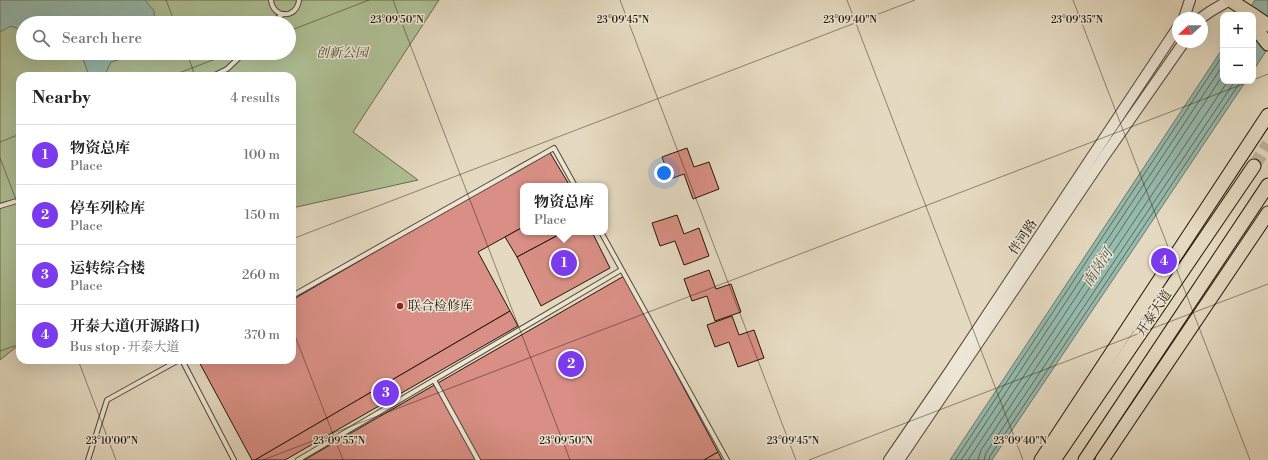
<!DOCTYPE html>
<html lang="en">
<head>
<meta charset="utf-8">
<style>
	:root { --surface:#fff; --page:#f6f6f6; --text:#222; --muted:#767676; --line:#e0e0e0; --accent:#7c3aed }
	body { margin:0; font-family:"Libre Bodoni","Noto Serif SC",serif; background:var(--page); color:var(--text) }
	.controls { position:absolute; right:12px; top:12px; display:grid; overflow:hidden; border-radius:8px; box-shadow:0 4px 16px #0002 }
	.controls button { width:36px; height:36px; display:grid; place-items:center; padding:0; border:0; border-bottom:1px solid var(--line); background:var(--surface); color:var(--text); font:20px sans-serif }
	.compass { position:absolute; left:1172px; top:12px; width:36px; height:36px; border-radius:50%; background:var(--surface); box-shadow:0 4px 16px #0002; rotate:249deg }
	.you { position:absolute; left:664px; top:173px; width:14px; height:14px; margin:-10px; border:3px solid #fff; border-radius:50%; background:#1a73e8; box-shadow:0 0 0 6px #1a73e833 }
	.badge { display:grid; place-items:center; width:26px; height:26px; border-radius:50%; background:var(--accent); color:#fff; font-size:13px; font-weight:700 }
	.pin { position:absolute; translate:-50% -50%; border:2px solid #fff; box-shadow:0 1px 4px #0006 }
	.popup { position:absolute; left:520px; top:183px; width:88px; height:52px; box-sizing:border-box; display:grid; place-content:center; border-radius:8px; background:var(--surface); filter:drop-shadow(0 1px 3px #0005); font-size:13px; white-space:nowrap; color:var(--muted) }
	.popup b { font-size:15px; color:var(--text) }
	.popup::after { content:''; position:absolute; left:50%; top:100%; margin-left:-8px; border:8px solid transparent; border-top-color:var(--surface) }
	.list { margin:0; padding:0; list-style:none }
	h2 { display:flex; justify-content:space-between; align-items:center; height:52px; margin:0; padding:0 16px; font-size:17px }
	h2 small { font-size:13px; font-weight:400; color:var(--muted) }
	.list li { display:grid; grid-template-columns:26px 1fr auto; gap:12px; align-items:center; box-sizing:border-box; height:60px; padding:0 16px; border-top:1px solid var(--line) }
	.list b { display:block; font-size:15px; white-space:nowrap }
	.list p { margin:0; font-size:13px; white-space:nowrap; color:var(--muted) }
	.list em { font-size:13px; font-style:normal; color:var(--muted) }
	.icon { flex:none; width:22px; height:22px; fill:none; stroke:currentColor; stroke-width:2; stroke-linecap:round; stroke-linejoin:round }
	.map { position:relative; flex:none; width:1268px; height:460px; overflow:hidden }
	.search { position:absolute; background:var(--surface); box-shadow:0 4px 16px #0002; left:16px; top:16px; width:280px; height:44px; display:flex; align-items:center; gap:10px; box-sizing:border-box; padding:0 14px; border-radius:22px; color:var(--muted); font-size:15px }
	.panel { position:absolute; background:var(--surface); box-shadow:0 4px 16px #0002; left:16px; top:72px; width:280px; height:292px; border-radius:12px }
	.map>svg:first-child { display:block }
	.green { fill:#afc197; stroke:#686c4f; fill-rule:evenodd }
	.water { fill:#96bbaf; stroke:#68796c }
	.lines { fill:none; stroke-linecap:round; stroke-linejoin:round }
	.shore { stroke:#5c695b; stroke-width:1 }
	.building { fill:#d98f85; stroke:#221707 }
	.primary-tunnel { stroke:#beb39c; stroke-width:13; stroke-dasharray:13 6; stroke-linecap:butt }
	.service-casing { stroke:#534836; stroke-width:6 }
	.tertiary-casing { stroke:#534836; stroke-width:12 }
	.primary-casing { stroke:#221707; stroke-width:15 }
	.service { stroke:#eee7d7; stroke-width:4 }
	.tertiary { stroke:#eee7d7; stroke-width:10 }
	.primary { stroke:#e5dac1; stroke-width:13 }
	.ticks { fill:none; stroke:#221707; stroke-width:1; stroke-opacity:0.45 }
	.poi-dot { fill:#8f2418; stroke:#eee7d7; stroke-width:1.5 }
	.labels { text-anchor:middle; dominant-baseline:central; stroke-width:3; stroke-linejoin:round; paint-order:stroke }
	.park-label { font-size:13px; font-style:italic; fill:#4c4a32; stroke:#eee7d7 }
	.street-label { font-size:13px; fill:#221707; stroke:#eee7d7 }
	.poi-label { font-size:13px; fill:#221707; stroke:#eee7d7; text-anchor:start }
	.water-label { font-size:14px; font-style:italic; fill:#4b5042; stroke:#eee7d7 }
	.ticks-label { font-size:10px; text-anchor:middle; fill:#221707; stroke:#eee7d7; stroke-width:3; stroke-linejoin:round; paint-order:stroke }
</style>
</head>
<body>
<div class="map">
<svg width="1268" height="460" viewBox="0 0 1268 460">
	<rect width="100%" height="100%" fill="#e5dac1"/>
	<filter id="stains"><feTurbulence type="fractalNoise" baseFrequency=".005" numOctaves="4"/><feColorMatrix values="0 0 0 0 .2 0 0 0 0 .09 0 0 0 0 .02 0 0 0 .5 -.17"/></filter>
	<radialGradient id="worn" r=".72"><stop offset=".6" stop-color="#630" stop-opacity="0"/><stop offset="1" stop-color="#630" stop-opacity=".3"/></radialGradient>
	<!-- green -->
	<path class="green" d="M0 0H439L353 132 418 180 292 208V76H20V344L0 360ZM23 23H289V53H23Z"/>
	<!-- water -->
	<g class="water">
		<polygon points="0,0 145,0 154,11 155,23 23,23 23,31 11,26 0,32"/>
		<polygon points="1255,0 1268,0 1268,48 1253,71 1253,15 1245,15"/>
		<polygon points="1223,48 1223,81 1246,81 992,460 950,460"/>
		<polygon points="69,53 141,53 111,62 105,75 89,76 83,59"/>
	</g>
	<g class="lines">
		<!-- shore -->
		<g class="shore">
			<polyline points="955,460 1223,55"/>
			<polyline points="961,460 1223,65"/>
			<polyline points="968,460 1223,75"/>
			<polyline points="978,460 981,450 1228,81"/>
			<polyline points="984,460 986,453 1235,81"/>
			<polyline points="989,460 990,456 1241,81"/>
		</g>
	</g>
	<!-- building -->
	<g class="building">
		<polygon points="687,148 694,167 709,162 719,189 693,199 684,174 670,179 662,157"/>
		<polygon points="549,151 570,186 523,186 523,227 478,252 510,311 255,460 252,460 198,360 292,360 292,300"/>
		<polygon points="677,215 684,234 699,228 709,256 684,265 675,241 660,246 652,223"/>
		<polygon points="523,227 523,232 564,232 517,257 505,237"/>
		<polygon points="564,232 592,232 610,268 541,306 517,257"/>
		<polygon points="709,270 716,289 731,284 741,312 715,321 707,296 692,301 684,279"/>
		<polygon points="624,276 718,452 704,460 304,460"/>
		<polygon points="510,311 518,326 285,460 255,460"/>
		<polygon points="732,316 739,335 754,330 764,358 738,367 729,342 715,347 707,325"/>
		<polygon points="718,452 722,460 704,460"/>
	</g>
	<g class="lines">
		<!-- primary-tunnel -->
		<polyline class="primary-tunnel" points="1254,166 1268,144"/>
		<!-- service casing -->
		<g class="service-casing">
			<g id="service">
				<path d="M271 0C273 19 297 19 299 0"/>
				<polyline points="271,23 283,14"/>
				<polyline points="213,76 227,69 244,53"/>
				<polyline points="0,206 20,200"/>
				<polyline points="601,232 727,460"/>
				<polyline points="292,296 554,148 575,186"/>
				<polyline points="182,360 234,460"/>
				<polyline points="434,380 478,460"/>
				<polyline points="88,460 107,400 179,360"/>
				<polyline points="298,460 621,270"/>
			</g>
		</g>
		<!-- tertiary casing -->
		<g class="tertiary-casing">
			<g id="tertiary">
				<polyline points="1184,18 1190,0"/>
				<polyline points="1201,18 1211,11 1230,0"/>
				<polyline points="889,460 950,371 1178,27"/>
				<polyline points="899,460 1103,158 1184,42"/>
			</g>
		</g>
		<!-- primary casing -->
		<g class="primary-casing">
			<g id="primary">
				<polyline points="1230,0 1253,15"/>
				<polyline points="1253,15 1268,25"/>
				<polyline points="1253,25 1268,44"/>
				<polyline points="1041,460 1268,115"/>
				<polyline points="1054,460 1254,166"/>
				<polyline points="1085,460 1268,185"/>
				<polyline points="1102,460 1268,213"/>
			</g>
		</g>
		<!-- service -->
		<use href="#service" class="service"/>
		<!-- tertiary -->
		<use href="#tertiary" class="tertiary"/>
		<!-- primary -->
		<use href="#primary" class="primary"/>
	</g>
	<!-- ticks -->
	<path class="ticks" d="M166 0 175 23M393 0 570 460M620 0 796 460M847 0 1023 460M1073 0 1250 460M289 31 369 0M187 53 195 76M171 76 231 53M1253 80 1268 74M0 142 20 134M0 158 20 210M292 239 915 0M292 328 343 460M0 351 20 344M78 360 116 460M263 460 1251 81M809 460 1268 284"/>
	<!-- markers -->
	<circle class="poi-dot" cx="400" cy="306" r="4"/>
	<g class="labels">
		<!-- park labels -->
		<g class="park-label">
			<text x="342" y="53">创新公园</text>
		</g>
		<!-- street labels -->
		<g class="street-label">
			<text transform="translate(1023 237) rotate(-56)">伴河路</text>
			<text transform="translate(1154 313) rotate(-56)">开泰大道</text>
		</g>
		<!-- poi labels -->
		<g class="poi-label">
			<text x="408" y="306">联合检修库</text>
		</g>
		<!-- water labels -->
		<g class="water-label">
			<text transform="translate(1098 268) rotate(-57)">南岗河</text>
		</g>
	</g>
	<g class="ticks-label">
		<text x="397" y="23">23°09'50"N</text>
		<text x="623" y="23">23°09'45"N</text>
		<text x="850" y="23">23°09'40"N</text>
		<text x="1077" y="23">23°09'35"N</text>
		<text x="112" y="444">23°10'00"N</text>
		<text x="339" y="444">23°09'55"N</text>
		<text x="566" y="444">23°09'50"N</text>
		<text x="793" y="444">23°09'45"N</text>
		<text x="1020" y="444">23°09'40"N</text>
	</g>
	<rect width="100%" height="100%" filter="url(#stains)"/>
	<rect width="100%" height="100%" fill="url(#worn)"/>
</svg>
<div class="controls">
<button>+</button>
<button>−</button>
</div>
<svg class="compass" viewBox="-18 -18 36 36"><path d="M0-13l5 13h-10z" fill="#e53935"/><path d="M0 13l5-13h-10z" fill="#767676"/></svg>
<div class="you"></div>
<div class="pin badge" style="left:564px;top:263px">1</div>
<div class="popup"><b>物资总库</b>Place</div>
<div class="pin badge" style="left:571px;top:364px">2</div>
<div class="pin badge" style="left:386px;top:393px">3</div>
<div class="pin badge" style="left:1164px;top:261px">4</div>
<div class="search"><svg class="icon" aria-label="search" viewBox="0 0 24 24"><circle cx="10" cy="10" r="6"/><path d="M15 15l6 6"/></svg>Search here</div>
<section class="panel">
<h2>Nearby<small>4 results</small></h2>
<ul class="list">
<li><span class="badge">1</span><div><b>物资总库</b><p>Place</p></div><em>100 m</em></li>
<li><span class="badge">2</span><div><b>停车列检库</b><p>Place</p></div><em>150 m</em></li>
<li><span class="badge">3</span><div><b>运转综合楼</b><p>Place</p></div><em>260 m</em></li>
<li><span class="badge">4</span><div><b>开泰大道(开源路口)</b><p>Bus stop · 开泰大道</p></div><em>370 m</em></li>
</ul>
</section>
</div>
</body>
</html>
